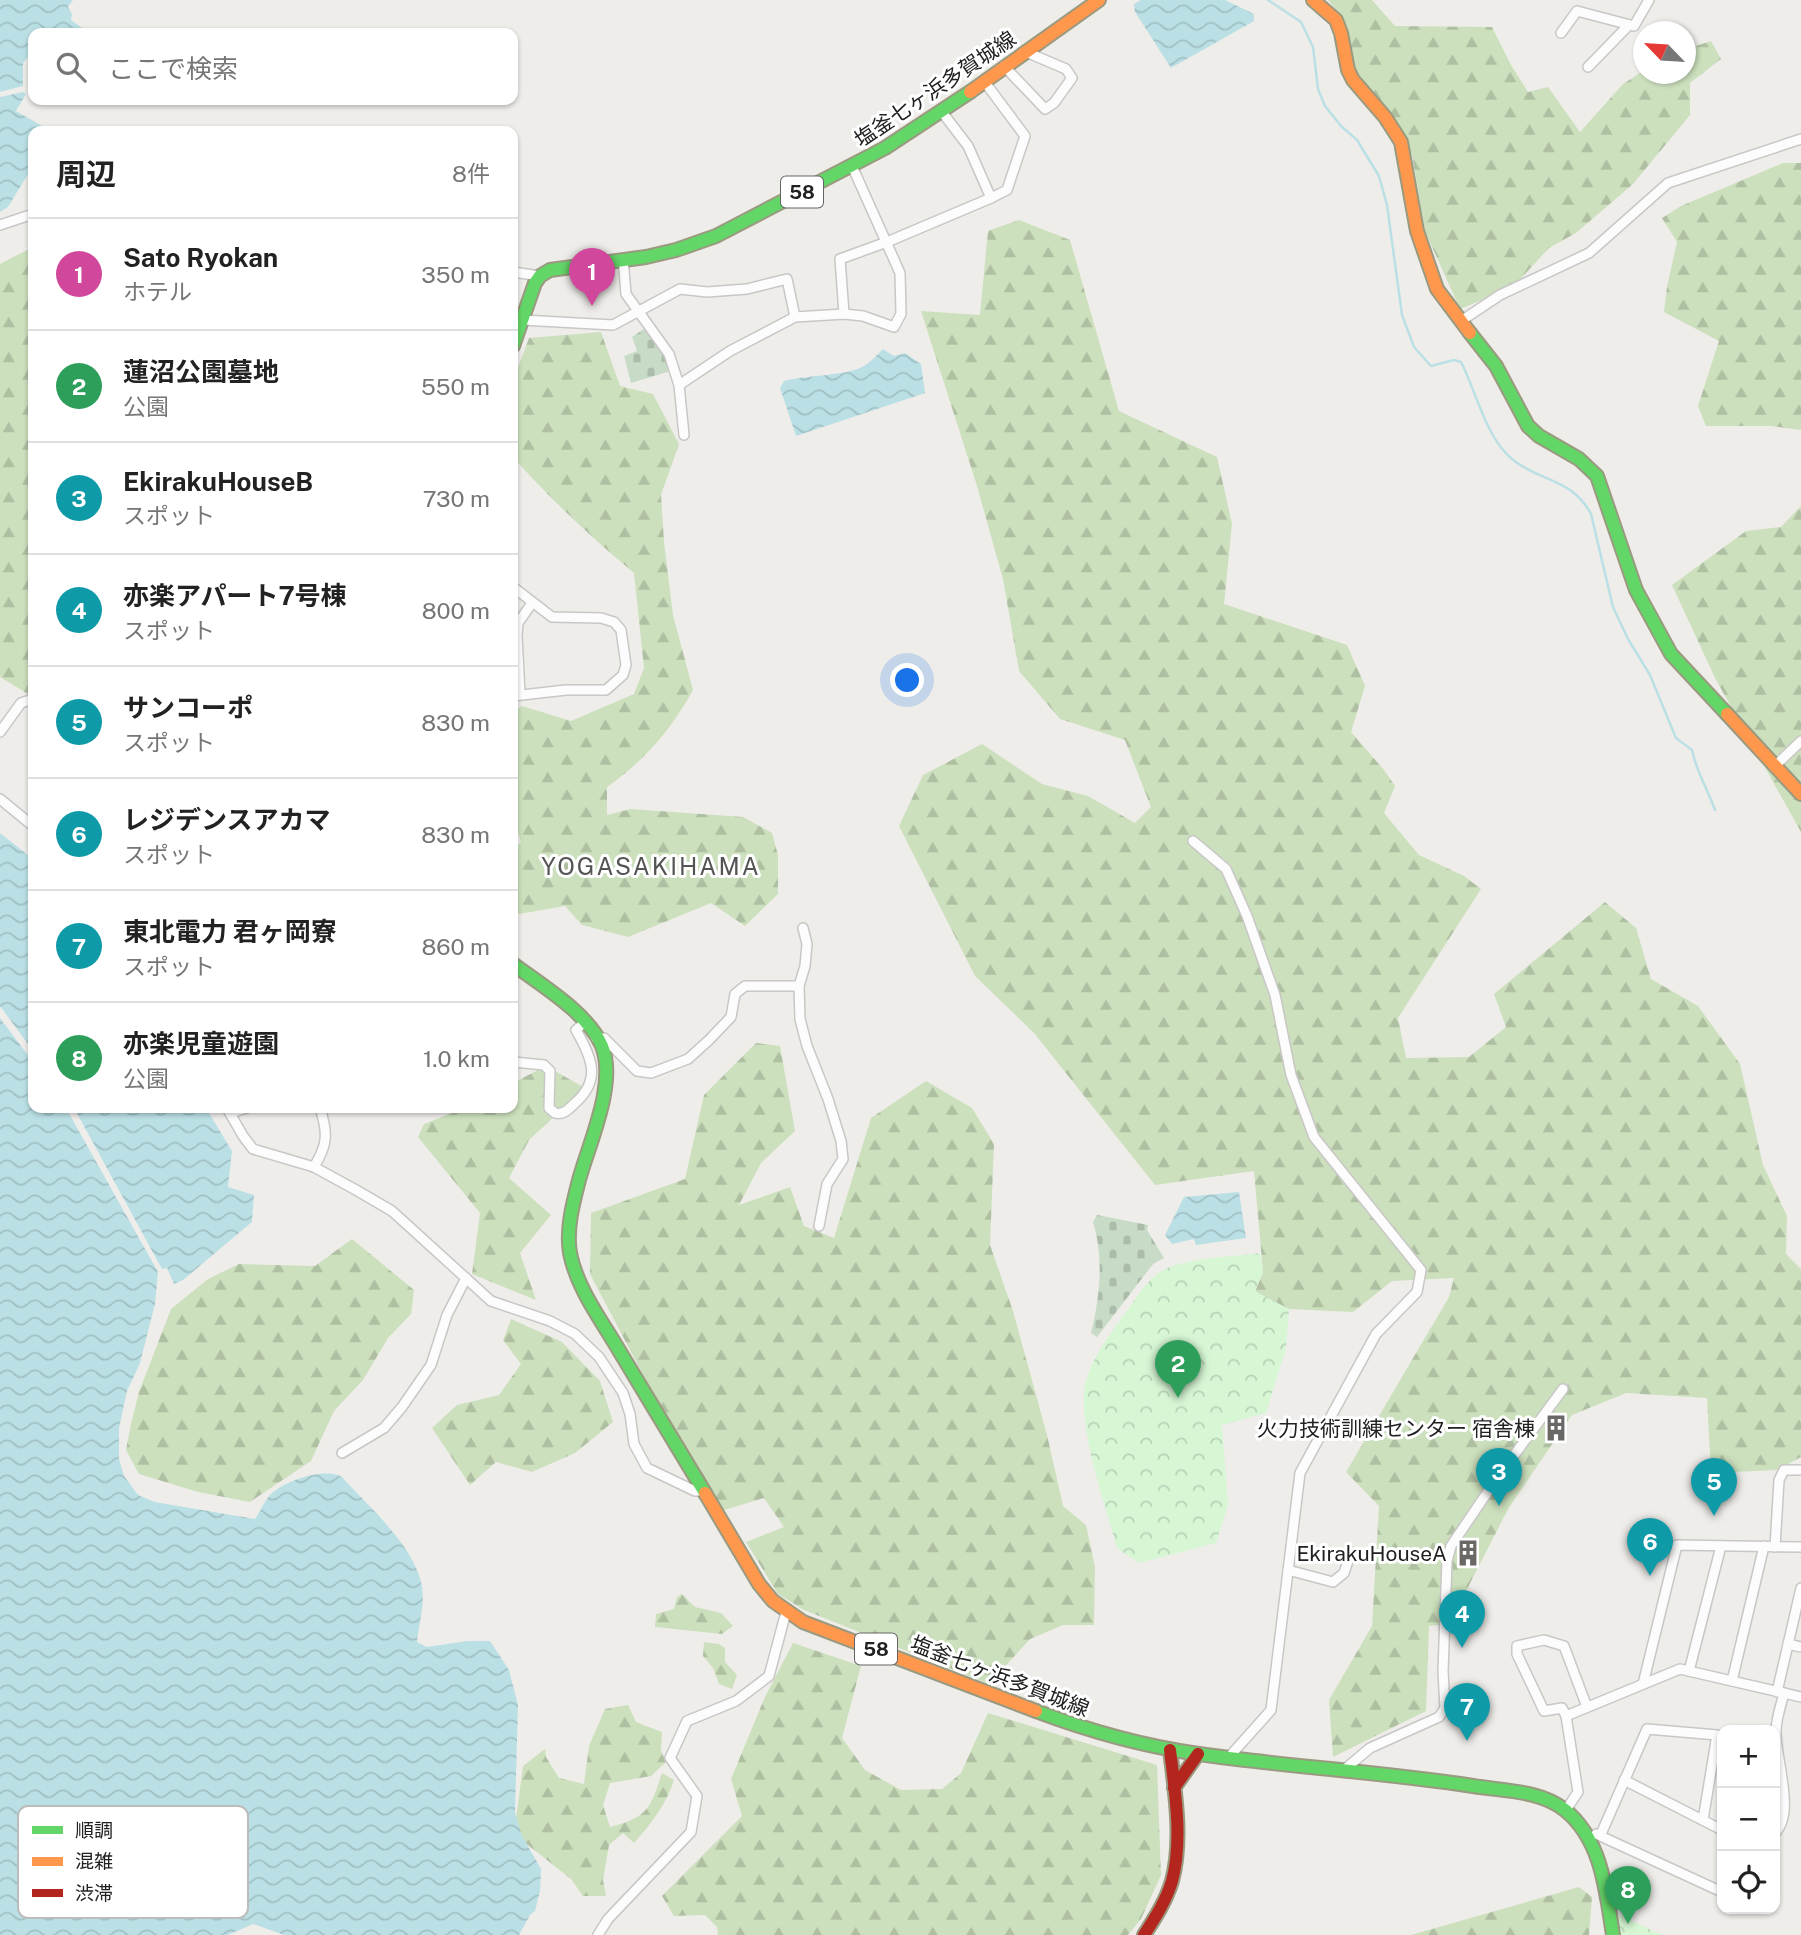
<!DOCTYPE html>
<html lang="ja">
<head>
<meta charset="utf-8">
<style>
	:root { --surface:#fff; --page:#f2f2f2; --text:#222; --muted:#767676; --line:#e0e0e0; --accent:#111827 }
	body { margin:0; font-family:"Public Sans","Noto Sans JP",sans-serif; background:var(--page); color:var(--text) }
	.controls { position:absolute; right:21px; bottom:21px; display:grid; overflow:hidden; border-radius:14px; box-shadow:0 2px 5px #0004 }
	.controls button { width:63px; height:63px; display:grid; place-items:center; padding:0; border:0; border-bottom:2px solid var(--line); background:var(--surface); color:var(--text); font:35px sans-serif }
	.compass { position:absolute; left:1633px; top:21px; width:63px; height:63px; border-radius:50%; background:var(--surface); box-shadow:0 2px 5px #0004; rotate:295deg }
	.you { position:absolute; left:908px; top:681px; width:24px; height:24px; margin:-18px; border:5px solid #fff; border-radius:50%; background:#1a73e8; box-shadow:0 0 0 10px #1a73e833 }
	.badge { display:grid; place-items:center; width:46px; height:46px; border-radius:50%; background:var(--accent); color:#fff; font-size:23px; font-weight:700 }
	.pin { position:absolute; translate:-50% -58px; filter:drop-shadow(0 2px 4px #0008) }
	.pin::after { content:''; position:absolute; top:37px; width:24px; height:21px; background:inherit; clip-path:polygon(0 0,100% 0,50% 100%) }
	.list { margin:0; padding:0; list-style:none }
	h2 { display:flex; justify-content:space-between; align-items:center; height:91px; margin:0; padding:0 28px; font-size:30px }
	h2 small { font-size:23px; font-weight:400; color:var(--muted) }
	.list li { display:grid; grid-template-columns:46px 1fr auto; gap:21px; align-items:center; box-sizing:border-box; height:112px; padding:0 28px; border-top:2px solid var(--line) }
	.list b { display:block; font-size:26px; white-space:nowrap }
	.list p { margin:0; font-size:23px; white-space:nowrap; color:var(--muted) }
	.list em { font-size:23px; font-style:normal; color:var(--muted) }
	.icon { flex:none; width:38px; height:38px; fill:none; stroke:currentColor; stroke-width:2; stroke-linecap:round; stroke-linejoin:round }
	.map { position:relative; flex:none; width:1801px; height:1935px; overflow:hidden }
	.search { position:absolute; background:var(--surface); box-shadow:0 2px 5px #0004; left:28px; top:28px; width:490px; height:77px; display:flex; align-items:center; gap:18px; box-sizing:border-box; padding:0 24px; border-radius:14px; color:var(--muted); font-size:26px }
	.panel { position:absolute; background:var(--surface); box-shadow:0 2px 5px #0004; left:28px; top:126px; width:490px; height:987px; border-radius:14px }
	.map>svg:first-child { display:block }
	.forest { fill:url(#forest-firs) }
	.cemetery { fill:url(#cemetery-stones) }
	.park { fill:url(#park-crowns) }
	.water { fill:url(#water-waves) }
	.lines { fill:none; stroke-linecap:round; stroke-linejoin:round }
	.stream { stroke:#bae0e5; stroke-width:2.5 }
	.street-casing { stroke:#c8c7c6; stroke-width:12 }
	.fast-casing { stroke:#9a9a80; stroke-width:16 }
	.slow-casing { stroke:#9a9a80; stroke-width:16 }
	.jam-casing { stroke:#9a9a80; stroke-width:16 }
	.street { stroke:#fdfcfc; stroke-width:9 }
	.fast { stroke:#63d668; stroke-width:12 }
	.slow { stroke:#ff974d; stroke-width:12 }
	.jam { stroke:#b3261e; stroke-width:12 }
	.labels { text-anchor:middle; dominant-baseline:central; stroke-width:6; stroke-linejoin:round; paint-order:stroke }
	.shield { fill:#fff; stroke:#646464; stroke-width:2 }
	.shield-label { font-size:19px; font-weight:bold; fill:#212121 }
	.street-label { font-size:21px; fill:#212121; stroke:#fff }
	.poi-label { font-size:21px; fill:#212121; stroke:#fff; text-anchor:end }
	.quarter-label { font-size:24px; letter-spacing:2px; fill:#545454; stroke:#fff }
	.key { fill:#fff; stroke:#bcbcbc; stroke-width:2 }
	.key-label { font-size:19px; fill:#212121 }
</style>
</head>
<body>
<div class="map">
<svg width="1801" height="1935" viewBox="0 0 1801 1935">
	<defs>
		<pattern id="forest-firs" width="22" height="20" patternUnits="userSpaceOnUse" patternTransform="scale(1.75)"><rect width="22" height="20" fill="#cce0bd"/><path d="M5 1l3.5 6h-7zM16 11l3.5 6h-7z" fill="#afc0a2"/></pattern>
		<pattern id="cemetery-stones" width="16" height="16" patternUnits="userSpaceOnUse" patternTransform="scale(1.75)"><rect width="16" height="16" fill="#c7dbc6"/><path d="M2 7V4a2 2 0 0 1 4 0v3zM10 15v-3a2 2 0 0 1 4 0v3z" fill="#abbcaa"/></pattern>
		<pattern id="park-crowns" width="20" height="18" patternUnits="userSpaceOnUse" patternTransform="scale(1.75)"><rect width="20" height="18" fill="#d6f6d4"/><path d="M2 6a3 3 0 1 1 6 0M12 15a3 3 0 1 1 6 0" fill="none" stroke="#b7d3b6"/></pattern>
		<pattern id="water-waves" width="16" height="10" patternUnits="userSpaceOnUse" patternTransform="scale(1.75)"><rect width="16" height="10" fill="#bae0e5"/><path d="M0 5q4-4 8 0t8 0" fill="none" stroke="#a0c0c4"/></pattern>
	</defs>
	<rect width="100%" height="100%" fill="#efedea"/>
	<!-- forest -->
	<g class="forest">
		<polygon points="1328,0 1372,0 1395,26 1492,27 1511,65 1528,92 1548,87 1580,132 1623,84 1643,71 1644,74 1686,74 1686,49 1711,41 1721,59 1690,83 1690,115 1633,184 1576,233 1549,248 1513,287 1460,309 1425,231 1412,155 1403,134 1355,69 1343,17"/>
		<polygon points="1783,163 1801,163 1801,430 1771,426 1706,426 1698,406 1719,341 1664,312 1667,287 1677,242 1662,218 1681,206"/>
		<polygon points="1019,220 1070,240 1119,411 1217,457 1232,524 1224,604 1347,645 1365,686 1351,732 1384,770 1395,786 1384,813 1419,855 1464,876 1481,889 1398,1018 1406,1058 1469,1057 1506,1027 1494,994 1605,902 1636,928 1651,979 1698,1006 1740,1064 1763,1165 1787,1216 1786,1254 1801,1269 1801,1457 1777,1470 1711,1473 1707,1398 1626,1393 1572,1415 1508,1509 1464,1595 1445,1624 1429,1626 1426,1711 1333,1757 1329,1700 1372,1626 1379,1506 1346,1472 1449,1297 1454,1278 1392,1281 1353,1312 1289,1309 1255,1292 1263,1272 1254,1171 1155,1185 1034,1033 975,976 899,826 923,775 982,744 1042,784 1088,796 1135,823 1151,807 1125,740 1060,719 1019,671 1003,579 977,486 921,311 980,315 988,231"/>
		<polygon points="33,247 33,697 0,677 0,264"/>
		<path d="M601 332 620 386 653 394 679 444 661 495 664 542 673 615 693 690C671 730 645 760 607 787V815L631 809 743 817 772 833 778 855V894L745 926 711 903 628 937 582 925 565 906 519 914 513 912V850L521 842 513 816V711L522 706 571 721 634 694 644 668 634 573C591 537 550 499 513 457V381L529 338Z"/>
		<polygon points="1801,506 1801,832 1715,678 1672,585 1746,531 1781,527"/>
		<polygon points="756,1043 780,1046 795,1131 761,1163 739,1205 790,1187 804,1226 834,1238 871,1118 926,1081 972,1108 994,1144 990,1245 1013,1311 1047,1435 1063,1506 1086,1525 1095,1567 1094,1625 1063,1625 1030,1639 989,1684 804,1610 778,1594 746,1542 784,1527 764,1498 721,1511 680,1445 590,1274 591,1213 685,1179 704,1095"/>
		<polygon points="546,1066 585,1088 529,1140 509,1178 551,1215 520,1253 536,1300 472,1274 480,1213 418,1137 424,1124 465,1108 513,1108 513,1083"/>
		<polygon points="352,1239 414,1290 411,1314 388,1338 363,1380 334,1411 311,1461 250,1502 198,1492 139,1474 126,1450 131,1424 139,1392 171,1309 208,1279 239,1264 315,1266"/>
		<polygon points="511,1319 562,1342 600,1381 613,1422 575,1453 532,1472 496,1462 470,1485 432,1428 457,1405 499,1395 521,1364 503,1340"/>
		<polygon points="682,1594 695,1607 721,1613 733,1626 722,1634 655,1627 656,1614 674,1609 677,1597"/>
		<polygon points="704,1642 719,1644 725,1648 725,1662 737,1675 732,1689 719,1684 713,1668 703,1656"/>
		<polygon points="793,1643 861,1666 842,1738 865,1770 901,1790 942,1789 961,1773 988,1713 1157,1765 1161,1875 1141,1919 1128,1935 718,1935 717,1927 705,1915 674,1916 662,1896 742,1816 731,1779 764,1699"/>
		<path d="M628 1705 636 1722 662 1732 661 1751 666 1762 651 1776 610 1783 603 1805 610 1827C648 1817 650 1809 662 1773L674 1780C666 1805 651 1824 634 1843L623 1833 609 1845 603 1880 606 1896H583L571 1879 514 1834 523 1766 545 1749 546 1757 559 1778 584 1784 589 1746 605 1709Z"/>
		<polygon points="1579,1887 1592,1897 1589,1935 1411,1935"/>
	</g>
	<!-- cemetery -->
	<g class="cemetery">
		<polygon points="644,329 662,351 671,371 631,383 624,356 637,351 632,337"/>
		<path d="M1097 1215 1148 1225 1147 1230 1164 1258 1153 1264 1097 1337 1091 1333C1100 1297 1104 1258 1093 1222Z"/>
	</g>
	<!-- park -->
	<g class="park">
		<path d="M1260 1253 1263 1272 1255 1291 1289 1309 1286 1348 1266 1413 1222 1425 1228 1505 1216 1543 1139 1563 1117 1548C1106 1507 1075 1421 1086 1381 1094 1354 1110 1334 1126 1312 1138 1296 1150 1274 1170 1267 1198 1257 1231 1257 1260 1253Z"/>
		<polygon points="1615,1913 1662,1935 1620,1935"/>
	</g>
	<!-- water -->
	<g class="water">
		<polygon points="0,0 73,0 68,7 72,14 71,20 89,33 33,33 33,51 23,63 23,86 0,92"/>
		<polygon points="1141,0 1225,0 1254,14 1254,21 1171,68 1135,12 1134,4"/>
		<polygon points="23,92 26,94 16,111 51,131 33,131 33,166 8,207 0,212 0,97"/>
		<path d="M883 349 894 356 905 353 921 364 925 393 796 436 780 388 784 381C806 375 845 376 862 367 870 363 877 355 883 349Z"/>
		<polygon points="0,833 33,859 33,1051 0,1006"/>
		<path d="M0 1018 33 1062V1108H66L158 1272 155 1304 140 1363 127 1391 119 1428V1459L124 1476 138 1495 155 1502 255 1519C260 1512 264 1502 270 1495 284 1481 324 1467 342 1477 368 1506 412 1544 421 1582 426 1601 419 1623 417 1642L427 1647 467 1641H490L509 1670 518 1705 515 1812 522 1836 541 1869 540 1891 535 1911 530 1915 519 1935H284L253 1924 228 1935H0Z"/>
		<polygon points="74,1108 206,1108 232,1151 228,1187 254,1195 252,1222 183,1280 174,1284 167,1268 162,1269"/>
		<polygon points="1239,1192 1246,1238 1196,1245 1194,1239 1172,1244 1165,1235 1184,1197"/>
	</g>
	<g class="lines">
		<!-- stream -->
		<path class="stream" d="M1268 0 1301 22 1313 47 1318 89 1325 106 1341 126 1357 140 1379 176 1387 205 1402 315 1414 347 1431 366 1454 360 1461 362C1476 391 1486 438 1512 459 1539 482 1571 477 1591 514L1613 607 1628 639 1650 675 1676 738 1692 750C1696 771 1708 790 1715 810"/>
		<!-- street casing -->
		<g class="street-casing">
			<g id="street">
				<polyline points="1561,33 1577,11 1634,26 1649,0"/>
				<polyline points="1004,66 1045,109 1054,103 1072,78 1066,69 1026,52"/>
				<polyline points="1588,67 1629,25"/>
				<polyline points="984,81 1025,136 1007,190 991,198"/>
				<polyline points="0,225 33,214"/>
				<polyline points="623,259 626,294 669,354 679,385 684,435"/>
				<polyline points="513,272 540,276"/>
				<polyline points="844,314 840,259 887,242 991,198 968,146 942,112"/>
				<polyline points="522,320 613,325 680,289 707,292 747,289 787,279 795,317"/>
				<polyline points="1461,321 1500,295 1589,253 1668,183 1801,139"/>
				<polyline points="679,385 730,351 795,317 844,314 863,316 894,327 901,314 900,273 852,166"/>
				<polyline points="513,587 552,617 601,618 614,622 621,630 626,665 623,675 606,690 566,690 513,696"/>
				<polyline points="520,694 517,635 518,623 532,603"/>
				<polyline points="0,732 21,703 33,699"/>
				<polyline points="1775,766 1801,741"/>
				<polyline points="0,799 33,826"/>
				<polyline points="1193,841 1226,869 1247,916 1275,995 1291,1075 1314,1137 1421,1270 1417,1292 1376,1334 1300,1473 1271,1710 1230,1756"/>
				<polyline points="803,928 807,944 805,966 799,986 800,1019 807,1046 828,1099 841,1141 843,1159 827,1184 819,1226"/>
				<polyline points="596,1038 604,1038 637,1071 651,1073 688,1059 709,1040 731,1017 735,994 745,986 799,986"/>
				<path d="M513 1062 544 1065 550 1071 549 1108 555 1113C563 1115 568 1110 574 1104 602 1080 592 1058 576 1030L585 1022"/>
				<polyline points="227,1108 243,1136 253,1149 314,1167 356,1190 392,1211 491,1301 550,1321 575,1334 599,1357 623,1393 630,1414 634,1444 647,1468 695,1491 702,1491"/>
				<polyline points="230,1113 247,1108"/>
				<path d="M314 1167C328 1144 328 1133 320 1108"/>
				<polyline points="342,1453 384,1428 402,1407 431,1365 447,1315 466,1278"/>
				<polyline points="1775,1547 1779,1480 1784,1470 1801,1470"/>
				<polyline points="1288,1570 1333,1582 1344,1573 1351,1552"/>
				<polyline points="1788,1644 1801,1647"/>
				<polyline points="1689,1671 1721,1546"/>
				<polyline points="1732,1681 1764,1546"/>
				<polyline points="1643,1684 1677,1545 1801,1547"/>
				<polyline points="1777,1692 1801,1588"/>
				<polyline points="1566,1716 1562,1708 1544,1711 1517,1654 1517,1646 1544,1640 1564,1646 1587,1707"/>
				<polyline points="1345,1769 1370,1748 1439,1717 1445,1708 1443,1671 1447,1561 1451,1546 1495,1481 1563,1389"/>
				<polyline points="1624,1780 1722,1830"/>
				<polyline points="1566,1810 1578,1792 1566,1716 1680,1669 1801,1697"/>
				<path d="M1775 1833C1796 1813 1775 1758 1776 1731 1776 1719 1781 1705 1784 1693"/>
				<polyline points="1596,1834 1722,1892"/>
				<polyline points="1601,1834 1647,1729 1717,1735 1703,1820"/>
				<polyline points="598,1935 608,1919 691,1832 697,1796 670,1758 687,1721 736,1701 769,1676 786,1612"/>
			</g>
		</g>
		<!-- fast casing -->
		<g class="fast-casing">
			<g id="fast">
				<polyline points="1470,333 1496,366 1528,426 1539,436 1579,459 1597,476 1636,590 1671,654 1727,714"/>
				<polyline points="513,346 535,283 540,276 550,270 646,257 676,250 716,236 885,148 970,92"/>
				<path d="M513 964C541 985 588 1013 602 1046 617 1084 589 1143 579 1180 573 1203 566 1229 570 1253 577 1289 602 1321 620 1352 648 1399 677 1446 705 1493"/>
				<path d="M1036 1711C1089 1731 1142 1746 1199 1754 1290 1767 1382 1772 1473 1786 1503 1791 1540 1790 1565 1810 1602 1840 1606 1891 1613 1935"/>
			</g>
		</g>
		<!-- slow casing -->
		<g class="slow-casing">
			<g id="slow">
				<polyline points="1313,0 1336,20 1341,33 1348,70 1353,80 1385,117 1401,142 1417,231 1437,289 1470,333"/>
				<polyline points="970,92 1099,0"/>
				<polyline points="1727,714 1801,794"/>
				<polyline points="705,1493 759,1584 773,1601 803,1622 1036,1711"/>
			</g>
		</g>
		<!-- jam casing -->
		<g class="jam-casing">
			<g id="jam">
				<polyline points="1174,1788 1198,1754"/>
				<path d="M1144 1935C1155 1918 1166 1901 1172 1881 1183 1840 1175 1792 1170 1750"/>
			</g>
		</g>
		<!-- street -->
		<use href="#street" class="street"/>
		<!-- fast -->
		<use href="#fast" class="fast"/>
		<!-- slow -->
		<use href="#slow" class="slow"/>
		<!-- jam -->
		<use href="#jam" class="jam"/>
	</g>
	<!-- icons -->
	<defs>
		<g id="building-bare" transform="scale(2.1)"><path d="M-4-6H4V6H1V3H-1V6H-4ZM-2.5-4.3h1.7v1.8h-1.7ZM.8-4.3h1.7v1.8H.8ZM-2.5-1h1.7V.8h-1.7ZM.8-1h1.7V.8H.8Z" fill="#696867" stroke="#fff" stroke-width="2.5" paint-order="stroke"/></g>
	</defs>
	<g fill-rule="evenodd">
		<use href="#building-bare" x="1556" y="1428"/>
		<use href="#building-bare" x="1468" y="1553"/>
	</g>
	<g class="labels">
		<!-- shield labels -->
		<g class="shield">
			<rect x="781" y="176.5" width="42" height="31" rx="5"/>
			<rect x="855" y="1633.5" width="42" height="31" rx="5"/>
		</g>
		<g class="shield-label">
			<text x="802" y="192">58</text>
			<text x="876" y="1649">58</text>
		</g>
		<!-- street labels -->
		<g class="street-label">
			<text transform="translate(935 89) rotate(-34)">塩釜七ヶ浜多賀城線</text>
			<text transform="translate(1000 1676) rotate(21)">塩釜七ヶ浜多賀城線</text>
		</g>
		<!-- poi labels -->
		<g class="poi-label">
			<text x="1535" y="1428">火力技術訓練センター 宿舎棟</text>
			<text x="1447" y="1553">EkirakuHouseA</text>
		</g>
		<!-- quarter labels -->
		<g class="quarter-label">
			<text x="651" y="866">YOGASAKIHAMA</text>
		</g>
	</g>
	<!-- legend -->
	<rect x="18" y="1806" width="230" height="112" rx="10" class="key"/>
	<rect x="32" y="1826" width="31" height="8" fill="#63d668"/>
	<rect x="32" y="1857" width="31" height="9" fill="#ff974d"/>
	<rect x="32" y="1889" width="31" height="8" fill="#b3261e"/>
	<g class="key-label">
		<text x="75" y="1837">順調</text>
		<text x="75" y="1868">混雑</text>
		<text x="75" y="1900">渋滞</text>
	</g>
</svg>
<div class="controls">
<button>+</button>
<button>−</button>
<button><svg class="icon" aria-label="locate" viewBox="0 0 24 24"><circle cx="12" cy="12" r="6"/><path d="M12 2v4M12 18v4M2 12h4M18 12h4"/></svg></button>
</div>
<svg class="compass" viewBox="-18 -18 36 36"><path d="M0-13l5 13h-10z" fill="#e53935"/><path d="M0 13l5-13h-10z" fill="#767676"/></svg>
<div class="you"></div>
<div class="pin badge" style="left:592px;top:306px;background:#d1479c">1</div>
<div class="pin badge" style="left:1178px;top:1398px;background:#2e9e5b">2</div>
<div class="pin badge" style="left:1499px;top:1506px;background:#0f9aa8">3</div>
<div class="pin badge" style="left:1462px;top:1648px;background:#0f9aa8">4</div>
<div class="pin badge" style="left:1714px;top:1516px;background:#0f9aa8">5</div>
<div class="pin badge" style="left:1650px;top:1576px;background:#0f9aa8">6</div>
<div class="pin badge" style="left:1467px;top:1741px;background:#0f9aa8">7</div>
<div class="pin badge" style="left:1628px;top:1924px;background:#2e9e5b">8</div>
<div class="search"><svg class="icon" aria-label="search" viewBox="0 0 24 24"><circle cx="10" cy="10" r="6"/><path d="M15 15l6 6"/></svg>ここで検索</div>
<section class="panel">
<h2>周辺<small>8件</small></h2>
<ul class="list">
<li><span class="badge" style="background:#d1479c">1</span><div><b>Sato Ryokan</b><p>ホテル</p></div><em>350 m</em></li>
<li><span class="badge" style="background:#2e9e5b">2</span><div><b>蓮沼公園墓地</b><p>公園</p></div><em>550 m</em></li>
<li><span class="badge" style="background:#0f9aa8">3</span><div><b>EkirakuHouseB</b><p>スポット</p></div><em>730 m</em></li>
<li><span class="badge" style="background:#0f9aa8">4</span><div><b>亦楽アパート7号棟</b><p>スポット</p></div><em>800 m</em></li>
<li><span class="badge" style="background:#0f9aa8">5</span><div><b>サンコーポ</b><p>スポット</p></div><em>830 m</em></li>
<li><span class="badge" style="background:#0f9aa8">6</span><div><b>レジデンスアカマ</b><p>スポット</p></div><em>830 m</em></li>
<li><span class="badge" style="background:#0f9aa8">7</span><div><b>東北電力 君ヶ岡寮</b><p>スポット</p></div><em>860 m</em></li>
<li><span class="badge" style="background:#2e9e5b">8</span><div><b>亦楽児童遊園</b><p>公園</p></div><em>1.0 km</em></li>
</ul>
</section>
</div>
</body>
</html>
